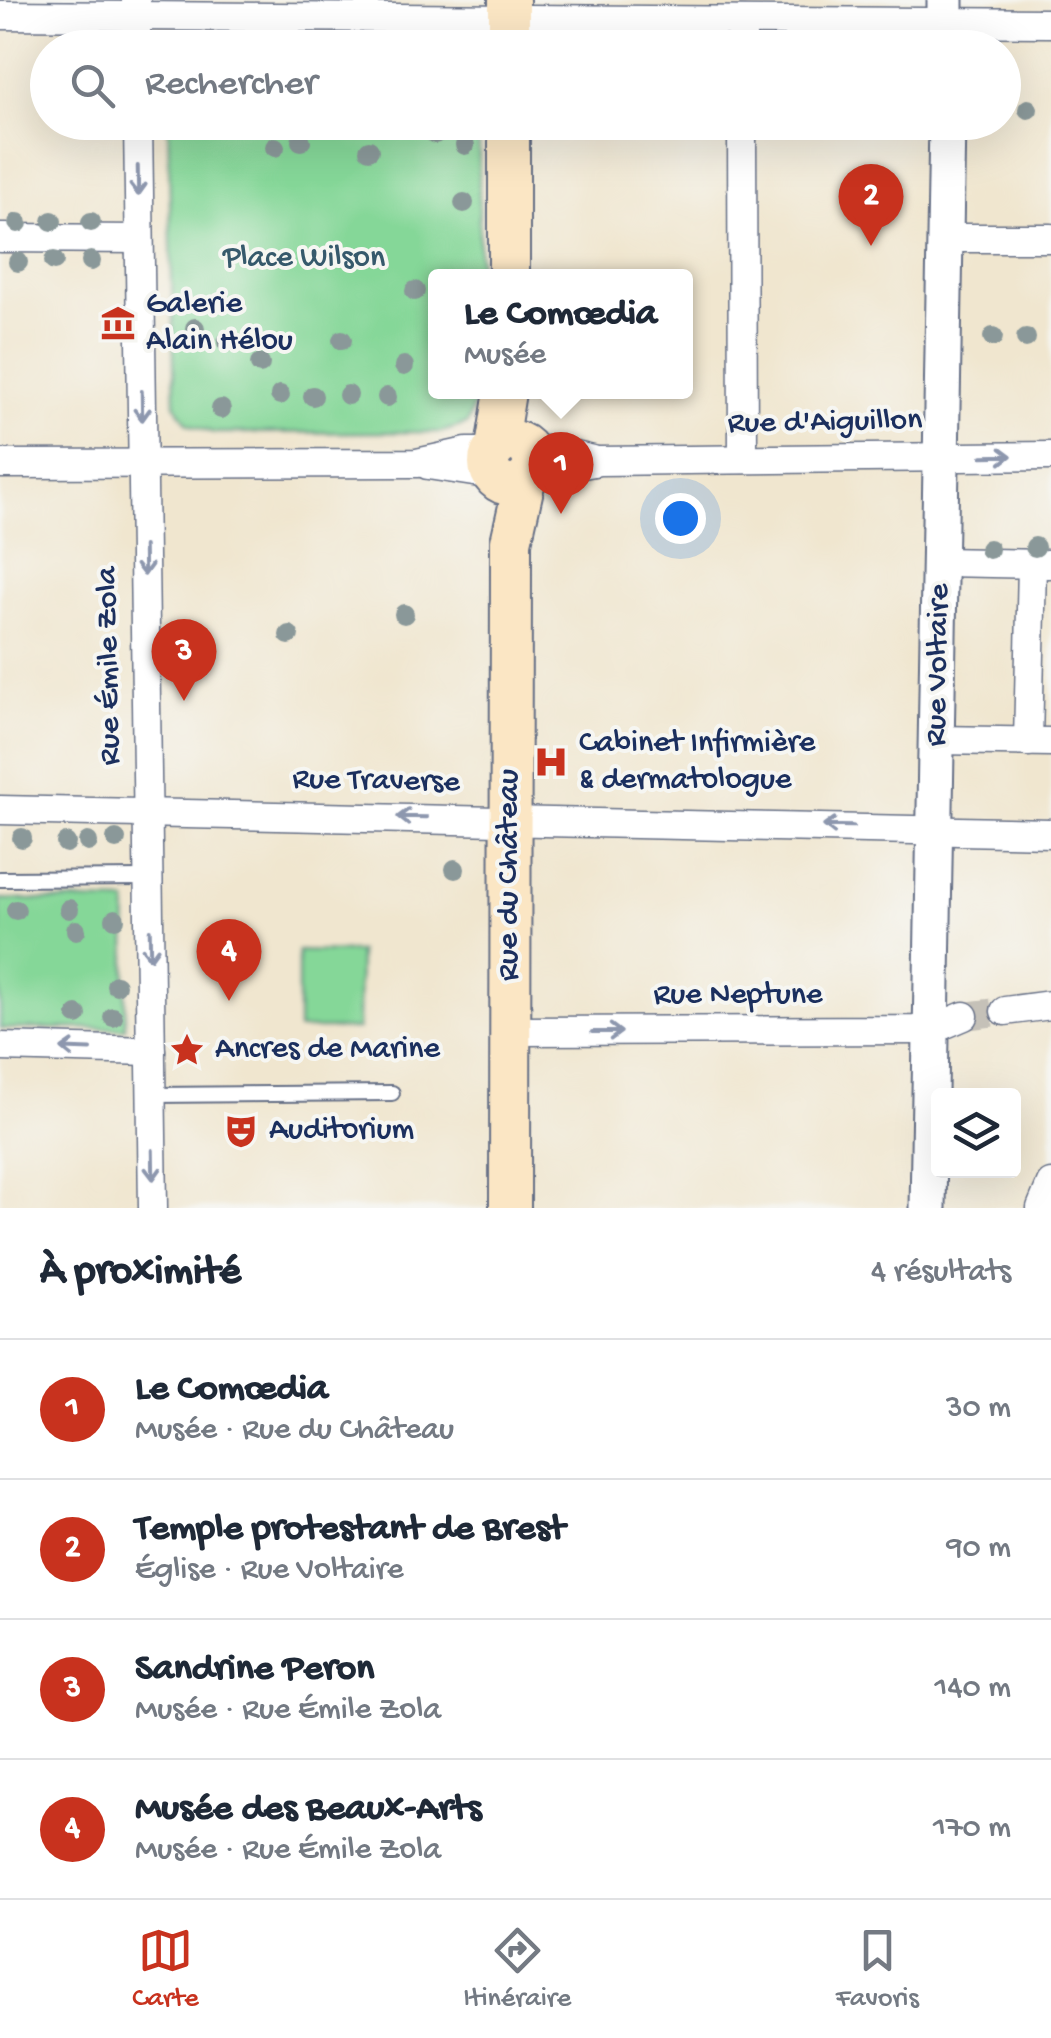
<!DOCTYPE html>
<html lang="fr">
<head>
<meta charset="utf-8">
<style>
	:root { --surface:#fff; --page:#f2f2f3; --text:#1f2937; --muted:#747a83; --line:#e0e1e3; --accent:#c8321e }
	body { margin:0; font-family:"Gochi Hand",sans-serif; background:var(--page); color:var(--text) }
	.controls { position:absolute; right:30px; bottom:30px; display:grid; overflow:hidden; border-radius:10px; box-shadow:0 10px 40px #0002 }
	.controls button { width:90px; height:90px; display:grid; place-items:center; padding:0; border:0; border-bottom:2px solid var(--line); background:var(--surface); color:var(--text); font:50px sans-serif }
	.you { position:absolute; left:680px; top:518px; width:35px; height:35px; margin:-25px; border:8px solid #fff; border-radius:50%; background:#1a73e8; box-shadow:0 0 0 15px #1a73e833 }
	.badge { display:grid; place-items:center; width:65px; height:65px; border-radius:50%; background:var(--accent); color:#fff; font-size:32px; font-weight:700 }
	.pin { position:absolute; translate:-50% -82px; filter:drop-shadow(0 2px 5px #0008) }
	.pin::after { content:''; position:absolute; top:52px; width:35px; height:30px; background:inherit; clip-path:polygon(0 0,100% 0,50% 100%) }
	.popup { position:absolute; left:428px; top:269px; width:265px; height:130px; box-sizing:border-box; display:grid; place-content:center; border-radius:10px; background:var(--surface); filter:drop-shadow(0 2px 8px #0005); font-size:32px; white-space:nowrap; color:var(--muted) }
	.popup b { font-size:38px; color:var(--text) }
	.popup::after { content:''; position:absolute; left:50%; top:100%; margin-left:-20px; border:20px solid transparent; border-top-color:var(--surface) }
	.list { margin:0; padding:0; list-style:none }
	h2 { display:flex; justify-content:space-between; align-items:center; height:130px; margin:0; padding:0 40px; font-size:42px }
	h2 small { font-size:32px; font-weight:400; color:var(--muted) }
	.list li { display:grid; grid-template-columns:65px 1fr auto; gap:30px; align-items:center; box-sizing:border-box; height:140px; padding:0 40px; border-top:2px solid var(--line) }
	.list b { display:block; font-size:38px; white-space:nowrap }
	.list p { margin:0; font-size:32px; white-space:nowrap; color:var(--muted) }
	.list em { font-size:32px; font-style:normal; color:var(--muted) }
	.icon { flex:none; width:55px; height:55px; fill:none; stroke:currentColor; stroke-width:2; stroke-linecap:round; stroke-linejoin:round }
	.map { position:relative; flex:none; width:1051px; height:1208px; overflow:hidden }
	.search { position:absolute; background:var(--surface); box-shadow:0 10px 40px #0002; left:30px; right:30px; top:30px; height:110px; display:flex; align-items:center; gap:25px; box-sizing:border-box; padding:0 35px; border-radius:55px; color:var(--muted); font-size:38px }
	.sheet { height:690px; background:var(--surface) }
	nav { display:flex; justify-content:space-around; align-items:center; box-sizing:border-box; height:140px; border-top:2px solid var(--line); background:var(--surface); font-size:28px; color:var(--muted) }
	nav a { display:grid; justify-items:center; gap:5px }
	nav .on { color:var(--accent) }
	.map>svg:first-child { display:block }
	.green { fill:#85d798; stroke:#50837b; stroke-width:2.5 }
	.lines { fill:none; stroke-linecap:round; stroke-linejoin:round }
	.minor-tunnel { stroke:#c5c1b8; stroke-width:28; stroke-dasharray:28 14; stroke-linecap:butt }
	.service-casing { stroke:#666f86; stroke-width:18 }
	.minor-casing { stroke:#666f86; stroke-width:31 }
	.tertiary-casing { stroke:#666f86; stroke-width:39 }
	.secondary-casing { stroke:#666f86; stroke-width:44 }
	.service { stroke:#fff; stroke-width:14 }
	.minor { stroke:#fff; stroke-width:28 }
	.tertiary { stroke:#fff; stroke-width:35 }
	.secondary { stroke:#fbe6c4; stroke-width:40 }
	.tree { fill:#8a9899 }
	.oneway { stroke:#8d97ae }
	.labels { text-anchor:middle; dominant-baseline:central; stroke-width:8; stroke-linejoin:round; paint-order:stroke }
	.park-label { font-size:32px; fill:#36596c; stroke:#f6f6f2 }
	.poi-label { font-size:32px; fill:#1b2f5e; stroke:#f6f6f2; text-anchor:start }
	.street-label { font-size:32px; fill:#1b2f5e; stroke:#f6f6f2 }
</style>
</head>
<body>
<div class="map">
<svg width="1051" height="1208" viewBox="0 0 1051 1208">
	<rect width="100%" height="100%" fill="#f6f6f2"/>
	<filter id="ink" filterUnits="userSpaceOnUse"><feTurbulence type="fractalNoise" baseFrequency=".01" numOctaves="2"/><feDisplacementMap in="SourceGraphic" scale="20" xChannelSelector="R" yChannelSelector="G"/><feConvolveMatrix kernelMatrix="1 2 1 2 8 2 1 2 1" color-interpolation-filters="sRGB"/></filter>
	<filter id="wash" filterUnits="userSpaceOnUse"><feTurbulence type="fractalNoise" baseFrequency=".0048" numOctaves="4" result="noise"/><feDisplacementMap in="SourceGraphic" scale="40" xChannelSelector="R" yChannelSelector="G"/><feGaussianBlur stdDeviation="2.25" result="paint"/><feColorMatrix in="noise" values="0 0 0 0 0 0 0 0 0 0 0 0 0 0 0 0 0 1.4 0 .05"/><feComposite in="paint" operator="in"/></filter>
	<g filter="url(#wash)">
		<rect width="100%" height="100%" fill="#f0e6cf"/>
		<!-- green -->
		<g class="green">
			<polygon points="204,45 440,47 443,47 187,47"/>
			<polygon points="168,123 479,123 479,276 436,276 436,392 478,392 467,424 442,432 214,433 188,424 175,404"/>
			<polygon points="0,899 127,902 125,1028 0,1029"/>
			<polygon points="298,951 359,952 358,1029 298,1029"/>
		</g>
	</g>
	<g filter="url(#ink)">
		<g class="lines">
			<!-- minor-tunnel -->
			<polyline class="minor-tunnel" points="964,1016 1005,1011"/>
			<!-- service casing -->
			<g class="service-casing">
				<g id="service">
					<polyline points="0,879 149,878"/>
					<polyline points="152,1095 392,1093"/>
				</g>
			</g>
			<!-- minor casing -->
			<g class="minor-casing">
				<g id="minor">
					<polyline points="136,1 136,48"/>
					<polyline points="0,15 1051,23"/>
					<polyline points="742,48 742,21"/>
					<polyline points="138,122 153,1208"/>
					<polyline points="742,122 743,459"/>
					<polyline points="0,238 139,239"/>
					<polyline points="946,238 1051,238"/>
					<polyline points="530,451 550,450 593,460"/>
					<polyline points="0,464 417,463 467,452 493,452"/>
					<polyline points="428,465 493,475"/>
					<polyline points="530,474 599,461 1051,456"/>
					<polyline points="941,562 1049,564"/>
					<polyline points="937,740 1051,742"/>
					<polyline points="1028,742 1032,564"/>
					<polyline points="0,810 1051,833"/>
					<polyline points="1005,1011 1051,1005"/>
					<polyline points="510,1031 931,1030 964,1016"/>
					<polyline points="0,1047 151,1051"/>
					<polyline points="1041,1208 1051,1184"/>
				</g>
			</g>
			<!-- tertiary casing -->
			<g class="tertiary-casing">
				<g id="tertiary">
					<polyline points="945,48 945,0"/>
					<polyline points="928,1208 947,122"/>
				</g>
			</g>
			<!-- secondary casing -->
			<g class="secondary-casing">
				<g id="secondary">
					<polyline points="509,0 509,48"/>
					<polyline points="509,276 509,122"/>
					<circle cx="511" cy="463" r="22"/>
					<polyline points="496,448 505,392"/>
					<polyline points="510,1208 511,542 525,480"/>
				</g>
			</g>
			<!-- service -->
			<use href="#service" class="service"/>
			<!-- minor -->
			<use href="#minor" class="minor"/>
			<!-- tertiary -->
			<use href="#tertiary" class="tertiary"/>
			<!-- secondary -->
			<use href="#secondary" class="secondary"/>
		</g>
		<!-- trees -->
		<g class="tree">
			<circle cx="1028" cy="109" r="10"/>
			<circle cx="435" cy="134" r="10"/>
			<circle cx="301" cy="141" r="10"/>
			<circle cx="465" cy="145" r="10"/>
			<circle cx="275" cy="147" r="10"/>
			<circle cx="369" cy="150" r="10"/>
			<circle cx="464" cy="203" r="10"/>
			<circle cx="52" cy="221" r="10"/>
			<circle cx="91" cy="222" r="10"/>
			<circle cx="18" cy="223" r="10"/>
			<circle cx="54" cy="261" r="10"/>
			<circle cx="91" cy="261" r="10"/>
			<circle cx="18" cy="262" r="10"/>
			<circle cx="415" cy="291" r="10"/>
			<circle cx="195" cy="328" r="10"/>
			<circle cx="993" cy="337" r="10"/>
			<circle cx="1026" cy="338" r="10"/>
			<circle cx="342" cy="340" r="10"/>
			<circle cx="227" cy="342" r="10"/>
			<circle cx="260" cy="364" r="10"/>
			<circle cx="404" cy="366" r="10"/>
			<circle cx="280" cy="395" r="10"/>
			<circle cx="348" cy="395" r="10"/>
			<circle cx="313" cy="396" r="10"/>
			<circle cx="387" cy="397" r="10"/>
			<circle cx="221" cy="409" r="10"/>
			<circle cx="1035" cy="547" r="10"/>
			<circle cx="989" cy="549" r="10"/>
			<circle cx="404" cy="614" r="10"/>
			<circle cx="289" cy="635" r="10"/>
			<circle cx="22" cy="838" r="10"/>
			<circle cx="116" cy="839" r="10"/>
			<circle cx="88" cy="842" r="10"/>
			<circle cx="66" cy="843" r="10"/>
			<circle cx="455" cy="869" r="10"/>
			<circle cx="69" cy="909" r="10"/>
			<circle cx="16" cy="910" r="10"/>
			<circle cx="115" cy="919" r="10"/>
			<circle cx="76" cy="930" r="10"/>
			<circle cx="116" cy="985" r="10"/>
			<circle cx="77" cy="1015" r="10"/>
			<circle cx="113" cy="1017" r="10"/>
		</g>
		<!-- one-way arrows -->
		<defs><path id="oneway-shaft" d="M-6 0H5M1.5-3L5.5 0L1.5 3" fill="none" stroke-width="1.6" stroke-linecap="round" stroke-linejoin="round" transform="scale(2.5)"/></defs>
		<g class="oneway">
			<use href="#oneway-shaft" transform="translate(138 181) rotate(89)"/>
			<use href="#oneway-shaft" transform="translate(142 406) rotate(89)"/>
			<use href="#oneway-shaft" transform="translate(997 456) rotate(-1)"/>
			<use href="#oneway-shaft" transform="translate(144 561) rotate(89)"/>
			<use href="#oneway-shaft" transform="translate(412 817) rotate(-179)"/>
			<use href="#oneway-shaft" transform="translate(838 826) rotate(-179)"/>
			<use href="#oneway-shaft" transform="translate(150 945) rotate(89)"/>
			<use href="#oneway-shaft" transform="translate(607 1032)"/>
			<use href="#oneway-shaft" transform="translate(76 1049) rotate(-178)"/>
			<use href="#oneway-shaft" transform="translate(153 1165) rotate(89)"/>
		</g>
	</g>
	<!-- icons -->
	<defs>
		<g id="museum-bare" transform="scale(2.7)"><path d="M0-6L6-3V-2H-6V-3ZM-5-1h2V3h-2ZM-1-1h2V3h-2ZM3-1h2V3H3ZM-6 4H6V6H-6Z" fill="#c8321e" stroke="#f6f6f2" stroke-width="2.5" paint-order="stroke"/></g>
		<g id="hospital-bare" transform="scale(2.7)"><path d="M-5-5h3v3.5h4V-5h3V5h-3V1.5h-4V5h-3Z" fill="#c8321e" stroke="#f6f6f2" stroke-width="2.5" paint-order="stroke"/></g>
		<g id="sight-bare" transform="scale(2.7)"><path d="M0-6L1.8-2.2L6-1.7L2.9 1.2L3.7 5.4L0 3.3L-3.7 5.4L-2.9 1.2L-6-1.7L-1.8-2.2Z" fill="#c8321e" stroke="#f6f6f2" stroke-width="2.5" paint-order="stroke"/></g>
		<g id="theatre-bare" transform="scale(2.7)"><path d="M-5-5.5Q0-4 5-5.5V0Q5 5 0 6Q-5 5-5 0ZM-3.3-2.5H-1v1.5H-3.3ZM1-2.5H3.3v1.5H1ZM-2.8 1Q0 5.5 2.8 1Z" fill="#c8321e" stroke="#f6f6f2" stroke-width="2.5" paint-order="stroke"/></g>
	</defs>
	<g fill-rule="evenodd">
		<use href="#museum-bare" x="118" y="323"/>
		<use href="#hospital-bare" x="551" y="762"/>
		<use href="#sight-bare" x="187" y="1050"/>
		<use href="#theatre-bare" x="241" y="1131"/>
	</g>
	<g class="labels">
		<!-- park labels -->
		<g class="park-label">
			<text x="304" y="259">Place Wilson</text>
		</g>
		<!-- poi labels -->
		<g class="poi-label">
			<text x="146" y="305">Galerie<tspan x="146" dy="37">Alain Hélou</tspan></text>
			<text x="579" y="744">Cabinet Infirmière<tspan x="579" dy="37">&amp; dermatologue</tspan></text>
			<text x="215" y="1050">Ancres de Marine</text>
			<text x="269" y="1131">Auditorium</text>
		</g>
		<!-- street labels -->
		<g class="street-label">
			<text transform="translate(825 423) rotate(-1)">Rue d'Aiguillon</text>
			<text transform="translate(939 665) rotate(-89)">Rue Voltaire</text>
			<text transform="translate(110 666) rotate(-91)">Rue Émile Zola</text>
			<text transform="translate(376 782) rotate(1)">Rue Traverse</text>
			<text transform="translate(510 875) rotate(-90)">Rue du Château</text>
			<text x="738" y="996">Rue Neptune</text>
		</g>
	</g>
</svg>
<div class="controls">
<button><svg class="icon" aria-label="layers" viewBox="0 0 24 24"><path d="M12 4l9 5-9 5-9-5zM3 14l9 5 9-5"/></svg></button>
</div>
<div class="you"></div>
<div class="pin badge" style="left:561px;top:514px">1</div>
<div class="popup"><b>Le Comœdia</b>Musée</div>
<div class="pin badge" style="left:871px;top:246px">2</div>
<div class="pin badge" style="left:184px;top:701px">3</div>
<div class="pin badge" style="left:229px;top:1001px">4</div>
<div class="search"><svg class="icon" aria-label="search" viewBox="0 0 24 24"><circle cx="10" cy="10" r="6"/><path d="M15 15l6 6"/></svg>Rechercher</div>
</div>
<section class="sheet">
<h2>À proximité<small>4 résultats</small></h2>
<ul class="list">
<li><span class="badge">1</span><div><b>Le Comœdia</b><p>Musée · Rue du Château</p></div><em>30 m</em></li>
<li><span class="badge">2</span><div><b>Temple protestant de Brest</b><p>Église · Rue Voltaire</p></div><em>90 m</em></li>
<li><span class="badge">3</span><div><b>Sandrine Peron</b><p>Musée · Rue Émile Zola</p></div><em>140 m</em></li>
<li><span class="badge">4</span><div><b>Musée des Beaux-Arts</b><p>Musée · Rue Émile Zola</p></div><em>170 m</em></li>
</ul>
</section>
<nav>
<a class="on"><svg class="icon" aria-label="map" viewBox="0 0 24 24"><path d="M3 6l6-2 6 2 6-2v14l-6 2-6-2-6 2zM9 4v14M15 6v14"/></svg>Carte</a>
<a><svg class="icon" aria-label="directions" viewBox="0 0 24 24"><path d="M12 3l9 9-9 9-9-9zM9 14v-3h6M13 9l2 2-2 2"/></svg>Itinéraire</a>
<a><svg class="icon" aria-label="saved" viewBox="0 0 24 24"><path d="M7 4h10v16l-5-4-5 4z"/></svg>Favoris</a>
</nav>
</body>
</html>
